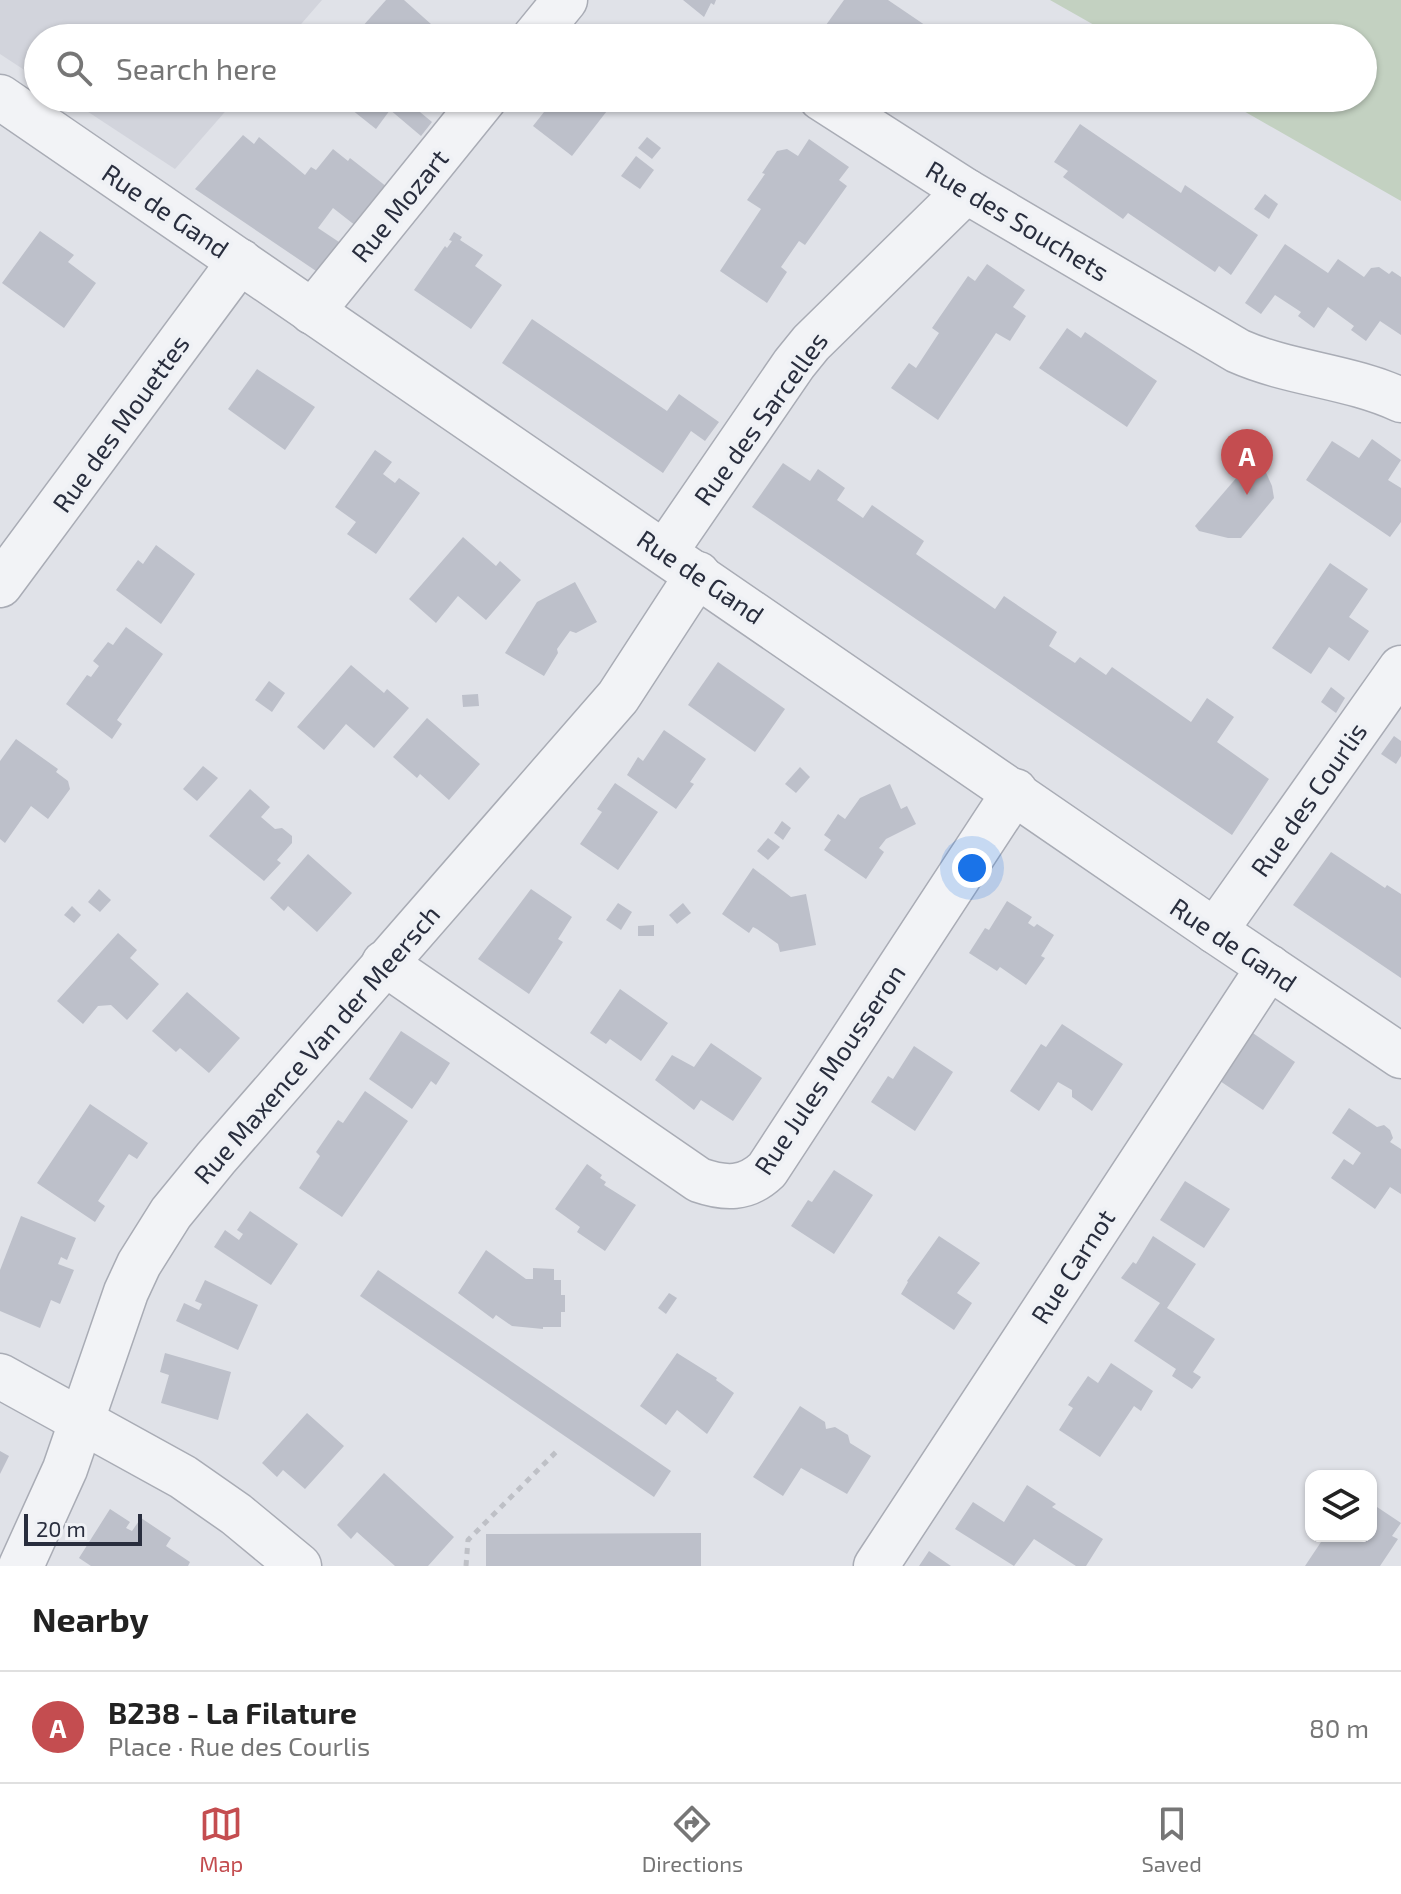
<!DOCTYPE html>
<html lang="en">
<head>
<meta charset="utf-8">
<style>
	:root { --surface:#fff; --page:#f6f6f6; --text:#222; --muted:#767676; --line:#e0e0e0; --accent:#c44d50 }
	body { margin:0; font-family:"Exo 2",sans-serif; background:var(--page); color:var(--text) }
	.controls { position:absolute; right:24px; bottom:24px; display:grid; overflow:hidden; border-radius:16px; box-shadow:0 2px 6px #0004 }
	.controls button { width:72px; height:72px; display:grid; place-items:center; padding:0; border:0; border-bottom:2px solid var(--line); background:var(--surface); color:var(--text); font:40px sans-serif }
	.scale { position:absolute; left:24px; bottom:20px; width:118px; box-sizing:border-box; padding-left:8px; border:4px solid #292e3e; border-top:0; font-size:22px; line-height:28px; white-space:nowrap; color:#292e3e; -webkit-text-stroke:6px #eff1f5; paint-order:stroke }
	.you { position:absolute; left:972px; top:868px; width:28px; height:28px; margin:-20px; border:6px solid #fff; border-radius:50%; background:#1a73e8; box-shadow:0 0 0 12px #1a73e833 }
	.badge { display:grid; place-items:center; width:52px; height:52px; border-radius:50%; background:var(--accent); color:#fff; font-size:26px; font-weight:700 }
	.pin { position:absolute; translate:-50% -66px; filter:drop-shadow(0 2px 4px #0008) }
	.pin::after { content:''; position:absolute; top:42px; width:28px; height:24px; background:inherit; clip-path:polygon(0 0,100% 0,50% 100%) }
	.list { margin:0; padding:0; list-style:none }
	h2 { display:flex; justify-content:space-between; align-items:center; height:104px; margin:0; padding:0 32px; font-size:34px }
	h2 small { font-size:26px; font-weight:400; color:var(--muted) }
	.list li { display:grid; grid-template-columns:52px 1fr auto; gap:24px; align-items:center; box-sizing:border-box; height:112px; padding:0 32px; border-top:2px solid var(--line) }
	.list b { display:block; font-size:30px; white-space:nowrap }
	.list p { margin:0; font-size:26px; white-space:nowrap; color:var(--muted) }
	.list em { font-size:26px; font-style:normal; color:var(--muted) }
	.icon { flex:none; width:44px; height:44px; fill:none; stroke:currentColor; stroke-width:2; stroke-linecap:round; stroke-linejoin:round }
	.map { position:relative; flex:none; width:1401px; height:1566px; overflow:hidden }
	.search { position:absolute; background:var(--surface); box-shadow:0 2px 6px #0004; left:24px; right:24px; top:24px; height:88px; display:flex; align-items:center; gap:20px; box-sizing:border-box; padding:0 28px; border-radius:44px; color:var(--muted); font-size:30px }
	.sheet { height:216px; background:var(--surface) }
	nav { display:flex; justify-content:space-around; align-items:center; box-sizing:border-box; height:112px; border-top:2px solid var(--line); background:var(--surface); font-size:22px; color:var(--muted) }
	nav a { display:grid; justify-items:center; gap:4px }
	nav .on { color:var(--accent) }
	.map>svg:first-child { display:block }
	.built { fill:#d2d4dc }
	.green { fill:#c3d1c1 }
	.building { fill:#bdc0ca }
	.lines { fill:none; stroke-linecap:round; stroke-linejoin:round }
	.minor-casing { stroke:#a9acb5; stroke-width:47 }
	.path { stroke:#bec0c6; stroke-width:5; stroke-dasharray:6 6; stroke-linecap:butt }
	.minor { stroke:#f2f3f6; stroke-width:44 }
	.labels { text-anchor:middle; dominant-baseline:central; stroke-width:8; stroke-linejoin:round; paint-order:stroke }
	.street-label { font-size:26px; fill:#292e3e; stroke:#eff1f5 }
</style>
</head>
<body>
<div class="map">
<svg width="1401" height="1566" viewBox="0 0 1401 1566">
	<rect width="100%" height="100%" fill="#e0e2e8"/>
	<!-- built -->
	<g class="built">
		<polygon points="0,0 322,0 289,38 38,38 38,79 0,54"/>
		<polygon points="67,98 237,98 175,169"/>
	</g>
	<!-- green -->
	<polygon class="green" points="1050,0 1401,0 1401,201 1221,98 1363,98 1363,38 1117,38"/>
	<!-- building -->
	<g class="building">
		<polygon points="386,0 404,0 441,33 437,38 375,38 362,27"/>
		<polygon points="683,0 716,0 714,5 711,3 704,17"/>
		<polygon points="844,0 888,0 944,38 846,38 826,25"/>
		<polygon points="337,98 375,98 390,110 376,129"/>
		<polygon points="399,98 403,98 432,122 421,136 389,109"/>
		<polygon points="555,98 617,98 572,156 533,126"/>
		<polygon points="935,98 970,98 963,109 948,99 945,105"/>
		<polygon points="1080,124 1181,193 1185,185 1258,235 1231,275 1219,266 1215,272 1128,213 1123,219 1063,177 1068,171 1054,162"/>
		<polygon points="243,135 254,144 259,137 305,175 311,167 316,170 333,149 348,161 350,158 387,187 356,226 333,208 318,228 342,244 319,273 195,189"/>
		<polygon points="647,137 661,148 652,159 638,148"/>
		<polygon points="809,139 849,167 839,180 847,186 805,245 799,241 781,267 787,272 767,303 720,271 761,209 747,200 765,174 762,173 777,151 787,149 798,156"/>
		<polygon points="636,156 654,170 640,189 621,176"/>
		<polygon points="1265,194 1278,204 1269,219 1254,209"/>
		<polygon points="40,231 74,255 68,262 96,283 64,328 2,283"/>
		<polygon points="454,232 462,237 460,240 483,255 475,266 502,285 471,329 414,290 445,246 447,248 452,241 449,240"/>
		<polygon points="1285,244 1328,273 1338,259 1364,277 1371,268 1379,267 1389,274 1392,271 1401,277 1401,335 1380,321 1366,341 1351,330 1354,326 1328,307 1314,328 1298,316 1301,312 1275,295 1261,314 1245,303"/>
		<polygon points="987,264 1025,290 1013,307 1026,316 1010,341 996,333 938,420 891,388 909,363 916,368 939,333 932,328 968,276 975,281"/>
		<polygon points="532,319 667,411 679,394 719,422 705,441 691,431 663,473 502,363"/>
		<polygon points="1067,328 1081,338 1085,332 1157,381 1127,427 1039,368"/>
		<polygon points="257,369 315,407 285,450 228,409"/>
		<polygon points="1372,439 1401,460 1388,480 1401,488 1401,522 1390,537 1306,480 1332,441 1359,458"/>
		<polygon points="375,450 392,462 383,474 395,483 399,478 420,493 376,554 347,534 356,522 335,507"/>
		<polygon points="1256,455 1260,459 1272,486 1274,498 1241,538 1228,538 1199,531 1195,526"/>
		<polygon points="783,463 810,481 818,469 845,488 837,500 863,518 872,505 924,541 916,554 995,609 1004,596 1057,632 1049,646 1075,663 1080,657 1106,675 1112,667 1191,722 1207,698 1234,717 1217,742 1269,779 1232,835 752,507"/>
		<polygon points="463,537 496,566 500,561 521,580 486,620 458,596 436,623 409,599"/>
		<polygon points="156,545 195,574 161,624 116,590 138,560 143,564"/>
		<polygon points="1330,563 1368,589 1349,617 1369,631 1349,661 1329,647 1311,674 1272,648"/>
		<polygon points="575,582 597,622 576,633 570,631 557,649 558,653 544,676 505,653 537,602"/>
		<polygon points="126,627 163,654 117,720 122,724 112,739 66,704 87,675 91,677 99,666 93,661 108,642 113,645"/>
		<polygon points="718,662 785,709 755,752 688,705"/>
		<polygon points="351,665 384,693 387,689 409,708 374,748 346,724 324,750 297,727"/>
		<polygon points="269,681 285,693 272,712 255,700"/>
		<polygon points="1331,687 1345,698 1336,713 1321,702"/>
		<polygon points="478,694 479,706 463,707 462,695"/>
		<polygon points="427,718 480,764 449,800 420,774 417,778 393,757"/>
		<polygon points="664,730 706,759 690,782 694,784 676,809 627,775 638,757 643,761"/>
		<polygon points="1394,736 1401,741 1401,756 1396,764 1381,754"/>
		<polygon points="16,739 58,769 56,772 68,781 70,789 48,819 31,806 5,843 0,839 0,761"/>
		<polygon points="203,766 218,778 197,801 183,789"/>
		<polygon points="800,767 810,777 796,793 785,784"/>
		<polygon points="615,783 658,812 618,870 580,844 602,812 597,809"/>
		<polygon points="890,784 901,809 907,806 916,824 886,839 879,848 884,852 866,879 824,850 831,840 824,835 838,814 845,819 860,798"/>
		<polygon points="250,789 270,807 261,817 275,829 282,828 292,836 292,843 277,860 281,863 264,881 209,836"/>
		<polygon points="782,821 791,828 783,840 774,833"/>
		<polygon points="768,838 780,847 768,860 757,851"/>
		<polygon points="1331,852 1385,888 1387,885 1401,894 1401,978 1293,905"/>
		<polygon points="308,854 352,893 317,932 288,906 284,911 270,898"/>
		<polygon points="753,868 791,897 806,894 816,945 780,952 778,944 757,929 753,927 749,933 722,914"/>
		<polygon points="99,889 111,900 100,912 88,902"/>
		<polygon points="531,889 572,917 558,939 563,942 529,994 478,959"/>
		<polygon points="1007,901 1032,917 1028,923 1034,927 1037,924 1054,935 1041,956 1045,958 1026,985 1000,967 997,971 969,953 985,928 989,930"/>
		<polygon points="618,903 632,912 621,930 606,920"/>
		<polygon points="683,903 691,913 677,924 669,915"/>
		<polygon points="72,906 81,915 74,923 64,915"/>
		<polygon points="654,925 654,936 638,936 638,926"/>
		<polygon points="118,933 137,950 130,958 159,984 127,1020 111,1005 98,1006 83,1024 57,1001"/>
		<polygon points="620,989 668,1023 641,1061 610,1039 606,1044 590,1033"/>
		<polygon points="187,992 240,1038 209,1073 180,1048 176,1052 152,1031"/>
		<polygon points="1062,1024 1123,1064 1092,1111 1072,1097 1072,1090 1058,1082 1039,1111 1010,1091 1041,1044 1046,1047"/>
		<polygon points="1247,1029 1295,1062 1263,1110 1217,1079"/>
		<polygon points="401,1031 450,1063 436,1085 431,1081 412,1109 369,1079"/>
		<polygon points="711,1043 762,1078 733,1121 701,1100 694,1110 655,1080 672,1055 694,1067"/>
		<polygon points="914,1046 953,1072 915,1131 871,1102 888,1076 893,1079"/>
		<polygon points="365,1091 408,1121 342,1217 299,1188 320,1156 316,1152 338,1120 343,1123"/>
		<polygon points="90,1104 148,1143 137,1159 129,1154 98,1201 105,1206 95,1222 37,1183"/>
		<polygon points="1349,1108 1377,1127 1384,1125 1390,1130 1393,1138 1390,1142 1401,1149 1401,1194 1390,1187 1375,1209 1331,1178 1344,1159 1353,1165 1361,1153 1332,1133"/>
		<polygon points="587,1164 602,1175 600,1178 606,1182 604,1185 636,1205 605,1251 577,1232 580,1227 555,1209"/>
		<polygon points="834,1170 873,1195 834,1254 791,1226 808,1200 812,1202"/>
		<polygon points="1185,1181 1230,1209 1204,1248 1160,1220"/>
		<polygon points="250,1211 298,1244 271,1285 214,1247 225,1230 239,1240 243,1234 237,1230"/>
		<polygon points="21,1216 76,1238 67,1260 61,1257 58,1264 74,1270 60,1304 51,1300 40,1328 0,1311 0,1270"/>
		<polygon points="939,1236 980,1263 957,1293 972,1303 954,1330 901,1294 908,1282 907,1281"/>
		<polygon points="1153,1236 1196,1264 1167,1308 1215,1339 1193,1372 1201,1377 1192,1389 1172,1376 1176,1369 1134,1341 1160,1303 1121,1278 1133,1262 1136,1264"/>
		<polygon points="486,1250 526,1279 533,1279 533,1268 554,1269 554,1280 561,1280 561,1295 565,1295 565,1312 561,1312 561,1327 543,1327 543,1329 512,1326 496,1315 493,1319 458,1293"/>
		<polygon points="378,1270 671,1471 654,1497 360,1296"/>
		<polygon points="205,1280 258,1305 238,1350 176,1321 184,1303 199,1310 202,1304 195,1301"/>
		<polygon points="669,1293 677,1298 666,1314 658,1308"/>
		<polygon points="165,1353 231,1372 218,1420 161,1403 169,1375 160,1372"/>
		<polygon points="677,1353 717,1378 716,1380 734,1393 707,1434 677,1410 666,1425 640,1406"/>
		<polygon points="1111,1363 1153,1391 1141,1411 1134,1406 1100,1457 1059,1430 1073,1408 1068,1405 1088,1376 1098,1383"/>
		<polygon points="800,1406 825,1422 826,1429 835,1427 848,1435 850,1443 871,1456 847,1494 801,1468 783,1496 753,1477"/>
		<polygon points="307,1413 344,1446 305,1489 283,1470 277,1477 262,1463"/>
		<polygon points="0,1451 9,1456 0,1474"/>
		<polygon points="384,1473 454,1537 428,1566 395,1566 357,1532 351,1539 337,1525"/>
		<polygon points="1027,1485 1056,1504 1052,1507 1103,1539 1086,1566 1076,1566 1034,1539 1014,1566 955,1529 973,1502 1004,1522"/>
		<polygon points="1371,1503 1401,1523 1392,1536 1398,1539 1380,1566 1305,1566 1325,1536 1371,1536"/>
		<polygon points="110,1509 130,1522 126,1528 132,1531 141,1518 171,1538 166,1546 190,1562 188,1566 91,1566 79,1558"/>
		<polygon points="701,1533 701,1566 486,1566 486,1534"/>
		<polygon points="929,1551 951,1566 919,1566"/>
	</g>
	<g class="lines">
		<!-- minor casing -->
		<g class="minor-casing">
			<g id="minor">
				<polyline points="534,38 565,0"/>
				<polyline points="0,97 1215,931 1401,1056"/>
				<path d="M821 98 966 191 1238 351C1290 374 1349 376 1401 400"/>
				<polyline points="312,312 485,98"/>
				<polyline points="665,552 794,364 811,343 966,191"/>
				<polyline points="0,585 240,261"/>
				<polyline points="1215,931 1401,668"/>
				<path d="M384 963 699 1180C725 1189 746 1190 767 1170L1015 791"/>
				<polyline points="0,1376 183,1477 236,1514 299,1566"/>
				<polyline points="21,1566 65,1469 126,1292 139,1264 171,1213 216,1158 618,697 698,574"/>
				<polyline points="876,1566 1269,967"/>
			</g>
		</g>
		<!-- path -->
		<polyline class="path" points="466,1566 468,1540 556,1452"/>
		<!-- minor -->
		<use href="#minor" class="minor"/>
	</g>
	<g class="labels">
		<!-- street labels -->
		<g class="street-label">
			<text transform="translate(399 205) rotate(-51)">Rue Mozart</text>
			<text transform="translate(166 210) rotate(34)">Rue de Gand</text>
			<text transform="translate(1018 220) rotate(31)">Rue des Souchets</text>
			<text transform="translate(760 418) rotate(-54)">Rue des Sarcelles</text>
			<text transform="translate(120 423) rotate(-54)">Rue des Mouettes</text>
			<text transform="translate(701 576) rotate(34)">Rue de Gand</text>
			<text transform="translate(1308 799) rotate(-55)">Rue des Courlis</text>
			<text transform="translate(1234 944) rotate(34)">Rue de Gand</text>
			<text transform="translate(316 1044) rotate(-49)">Rue Maxence Van der Meersch</text>
			<text transform="translate(829 1069) rotate(-56)">Rue Jules Mousseron</text>
			<text transform="translate(1072 1266) rotate(-57)">Rue Carnot</text>
		</g>
	</g>
</svg>
<div class="controls">
<button><svg class="icon" aria-label="layers" viewBox="0 0 24 24"><path d="M12 4l9 5-9 5-9-5zM3 14l9 5 9-5"/></svg></button>
</div>
<div class="scale">20 m</div>
<div class="you"></div>
<div class="pin badge" style="left:1247px;top:495px">A</div>
<div class="search"><svg class="icon" aria-label="search" viewBox="0 0 24 24"><circle cx="10" cy="10" r="6"/><path d="M15 15l6 6"/></svg>Search here</div>
</div>
<section class="sheet">
<h2>Nearby<small></small></h2>
<ul class="list">
<li><span class="badge">A</span><div><b>B238 - La Filature</b><p>Place · Rue des Courlis</p></div><em>80 m</em></li>
</ul>
</section>
<nav>
<a class="on"><svg class="icon" aria-label="map" viewBox="0 0 24 24"><path d="M3 6l6-2 6 2 6-2v14l-6 2-6-2-6 2zM9 4v14M15 6v14"/></svg>Map</a>
<a><svg class="icon" aria-label="directions" viewBox="0 0 24 24"><path d="M12 3l9 9-9 9-9-9zM9 14v-3h6M13 9l2 2-2 2"/></svg>Directions</a>
<a><svg class="icon" aria-label="saved" viewBox="0 0 24 24"><path d="M7 4h10v16l-5-4-5 4z"/></svg>Saved</a>
</nav>
</body>
</html>
